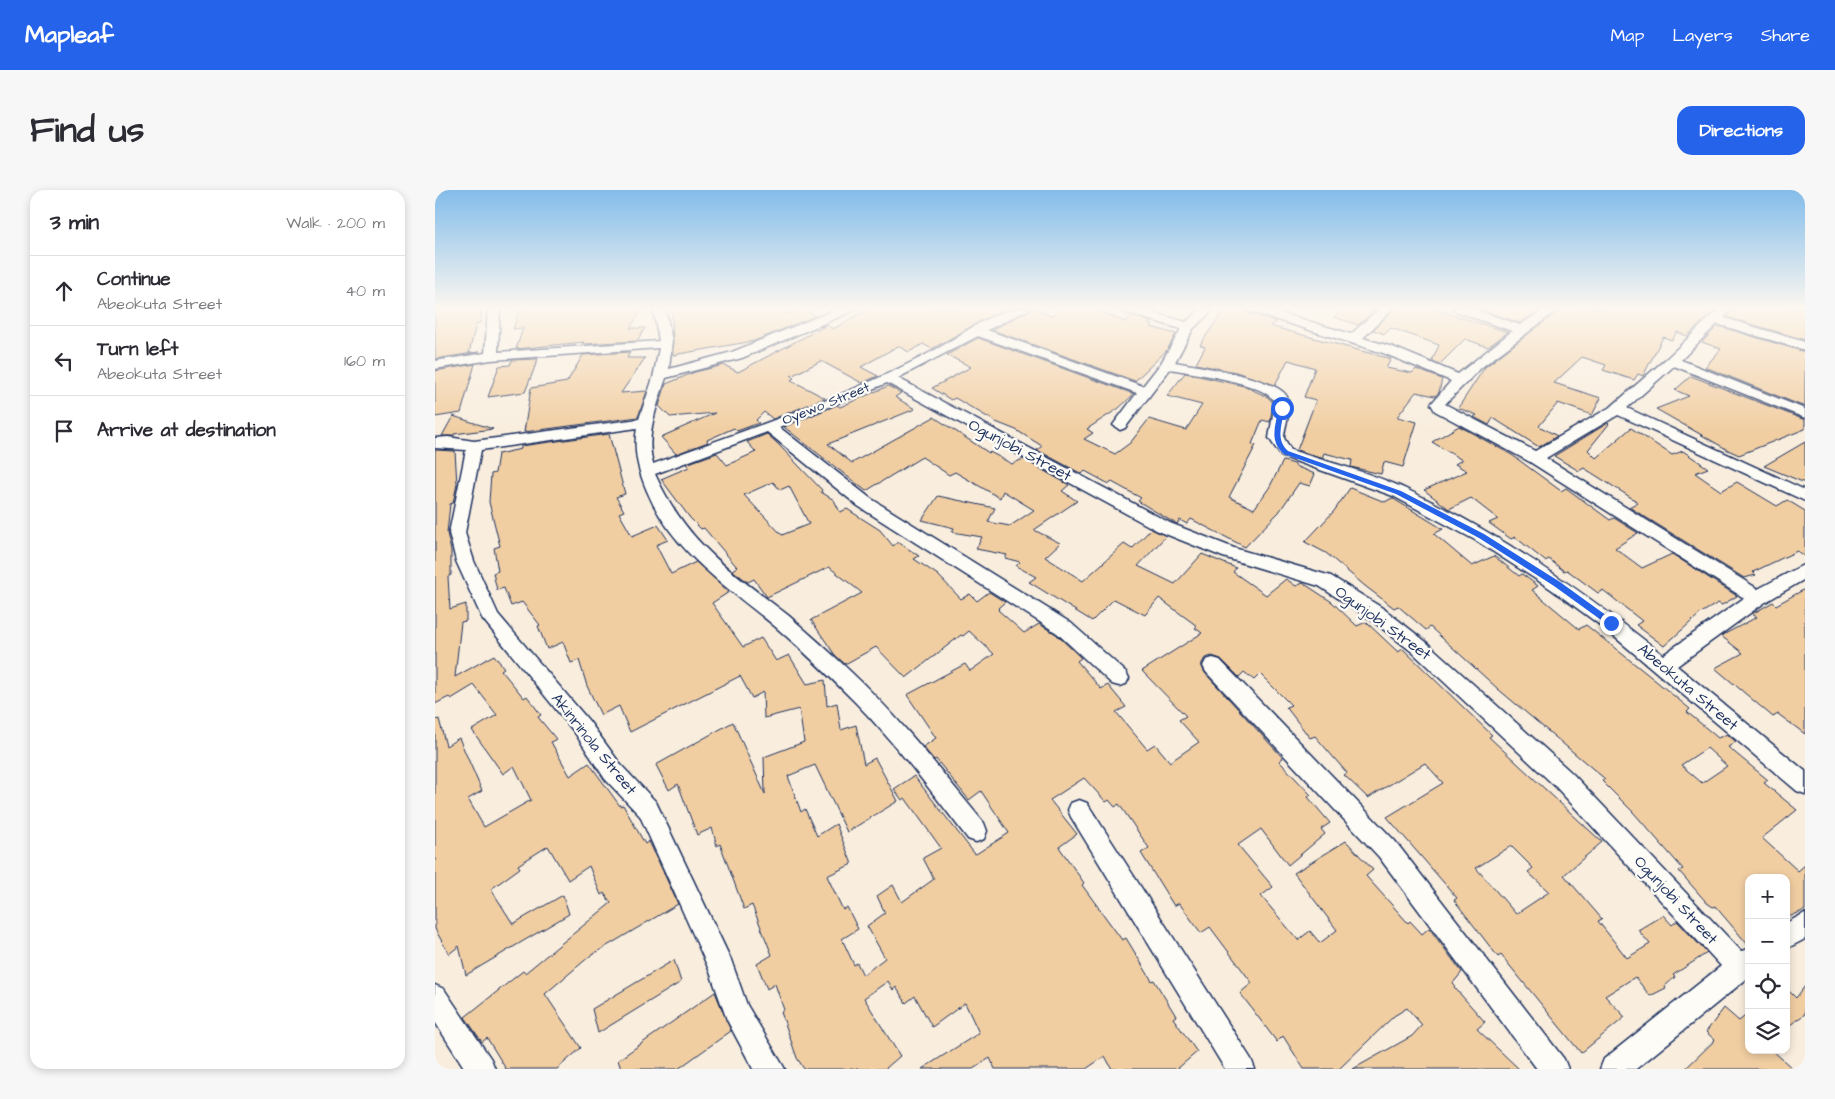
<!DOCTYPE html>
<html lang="en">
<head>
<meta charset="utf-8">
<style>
	:root { --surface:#fff; --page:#f7f7f7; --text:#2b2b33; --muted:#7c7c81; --line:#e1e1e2; --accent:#2563eb }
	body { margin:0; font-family:"Architects Daughter",sans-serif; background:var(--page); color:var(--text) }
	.controls { position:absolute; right:15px; bottom:15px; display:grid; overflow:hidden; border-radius:10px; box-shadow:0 2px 8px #0003 }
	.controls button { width:45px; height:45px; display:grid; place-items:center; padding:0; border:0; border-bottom:1px solid var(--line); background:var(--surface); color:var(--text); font:25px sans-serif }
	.stop { position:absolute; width:15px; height:15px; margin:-11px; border:4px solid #2563eb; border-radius:50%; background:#fff }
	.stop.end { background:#2563eb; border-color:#fff; box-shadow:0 1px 5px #0008 }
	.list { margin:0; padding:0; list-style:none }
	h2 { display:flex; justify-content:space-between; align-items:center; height:65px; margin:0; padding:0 20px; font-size:21px }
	h2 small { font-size:16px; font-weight:400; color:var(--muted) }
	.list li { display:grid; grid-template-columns:32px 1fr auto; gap:15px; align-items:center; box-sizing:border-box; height:70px; padding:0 20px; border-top:1px solid var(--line) }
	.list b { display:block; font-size:19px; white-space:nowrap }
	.list p { margin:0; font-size:16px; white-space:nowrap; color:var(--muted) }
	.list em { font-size:16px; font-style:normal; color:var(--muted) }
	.icon { flex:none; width:28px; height:28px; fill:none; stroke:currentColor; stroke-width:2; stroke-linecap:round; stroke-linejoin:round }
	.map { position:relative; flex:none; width:1370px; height:879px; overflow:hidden; border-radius:15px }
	header { display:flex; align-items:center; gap:30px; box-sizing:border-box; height:70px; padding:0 25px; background:var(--accent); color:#fff }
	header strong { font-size:24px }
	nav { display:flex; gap:28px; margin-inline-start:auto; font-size:18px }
	.intro { display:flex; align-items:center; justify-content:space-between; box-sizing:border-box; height:120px; padding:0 30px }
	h1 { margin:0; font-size:35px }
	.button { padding:12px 22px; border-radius:15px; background:var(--accent); color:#fff; font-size:18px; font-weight:700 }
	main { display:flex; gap:30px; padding:0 30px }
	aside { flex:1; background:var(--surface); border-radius:15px; box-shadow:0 2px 8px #0003 }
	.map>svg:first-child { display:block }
	.building { fill:#f1cea2; stroke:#1b2f5e; fill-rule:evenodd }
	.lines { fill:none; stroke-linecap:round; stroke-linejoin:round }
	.minor-casing { stroke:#1b2f5e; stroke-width:3 }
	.minor { fill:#fdfcf7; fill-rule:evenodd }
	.route { fill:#2563eb }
	.labels { text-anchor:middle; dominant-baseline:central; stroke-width:4.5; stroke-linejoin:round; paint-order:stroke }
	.far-street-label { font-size:14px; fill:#1b2f5e; stroke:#fdfcf7 }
	.street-label { font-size:16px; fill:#1b2f5e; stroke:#fdfcf7 }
</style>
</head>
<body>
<header>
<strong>Mapleaf</strong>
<nav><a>Map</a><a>Layers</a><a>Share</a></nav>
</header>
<div class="intro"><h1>Find us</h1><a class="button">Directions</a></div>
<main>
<aside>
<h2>3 min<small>Walk · 200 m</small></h2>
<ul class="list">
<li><svg class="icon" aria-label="ahead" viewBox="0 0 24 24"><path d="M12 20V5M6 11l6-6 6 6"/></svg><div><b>Continue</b><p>Abeokuta Street</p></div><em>40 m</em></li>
<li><svg class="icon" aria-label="left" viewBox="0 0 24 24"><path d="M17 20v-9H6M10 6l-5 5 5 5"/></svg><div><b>Turn left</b><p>Abeokuta Street</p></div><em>160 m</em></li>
<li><svg class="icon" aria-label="arrive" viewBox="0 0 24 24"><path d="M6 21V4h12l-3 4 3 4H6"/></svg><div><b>Arrive at destination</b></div></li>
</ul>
</aside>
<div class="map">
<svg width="1370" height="879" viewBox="0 0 1370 879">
	<rect width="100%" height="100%" fill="#f9eede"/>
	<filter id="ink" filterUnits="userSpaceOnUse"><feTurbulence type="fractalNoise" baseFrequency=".02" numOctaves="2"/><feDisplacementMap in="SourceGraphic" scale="10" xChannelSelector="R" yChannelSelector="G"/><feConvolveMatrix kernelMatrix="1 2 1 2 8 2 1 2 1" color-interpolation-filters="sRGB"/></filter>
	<g filter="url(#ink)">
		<!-- building -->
		<g class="building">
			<polygon points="0,118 47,118 45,133 41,134 34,163 44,162 0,169"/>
			<polygon points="96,118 208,118 195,138 210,138 202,151 147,154 149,152 81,159 88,138 78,139 85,119"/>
			<polygon points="237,118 342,118 348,125 368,118 380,126 319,151 238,165"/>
			<polygon points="435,118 578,118 549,129 497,159 488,154 474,162 463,156 426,177 443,186 427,193 386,171 356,186 359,188 356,190 390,208 338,229 329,222 321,230 324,233 302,241 299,238 272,250 273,252 241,264 226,247 280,223 235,227 224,216 231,194 260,182 289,175 303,182 390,136 384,137 391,134 398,139"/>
			<polygon points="598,118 616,126 629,118 657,118 690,132 697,126 716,132 713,133 718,135 716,137 741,144 732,160 700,191 557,140"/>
			<polygon points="790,118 810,118 813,123 842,132 835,136 956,169 951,178 977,183 981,179 1007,189 1004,202 1000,206 981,202 962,227 982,232 968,277 949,272 946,284 916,277 917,270 889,263 887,268 862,260 881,210 869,207 880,178 853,170 840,195 801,182 761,174 770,157 765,155"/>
			<polygon points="909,118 942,118 923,135 899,127"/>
			<polygon points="960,118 996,118 1073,142 1053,157 1030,149 1005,174 997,171 1004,155 956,138 950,144 938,140"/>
			<polygon points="1045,118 1108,118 1085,133 1044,119"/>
			<polygon points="1127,118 1282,118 1252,146 1242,142 1237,150 1228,147 1208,186 1203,184 1199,190 1168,180 1171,175 1147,167 1119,193 1166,208 1157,225 1123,213 1104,236 1122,246 1104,257 1058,228 1054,235 1039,227 1042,225 1023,218 1050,177"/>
			<polygon points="1300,118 1370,118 1370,150 1292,127"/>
			<polygon points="1283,136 1370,162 1370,217 1270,177 1286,159 1267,152"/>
			<polygon points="543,148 699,204 684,218 652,239 658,243 649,249 680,264 695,253 714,229 751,240 767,215 732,206 750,183 809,196 833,207 838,213 835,232 827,230 817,254 821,255 794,307 819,319 834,298 848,271 860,274 860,276 880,284 875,296 864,293 844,322 810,357 756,329 752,334 745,330 742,334 736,331 703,311 706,308 677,292 674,294 650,281 647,284 602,260 607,256 581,240 561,232 520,208 516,210 497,198 536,177 512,165"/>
			<polygon points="195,162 192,168 210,168 186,203 212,201 203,227 89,242 96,198 132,192 148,165"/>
			<polygon points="103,169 90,202 53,207 64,176 75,175 77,170"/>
			<polygon points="40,174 26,223 0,227 0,181"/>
			<polygon points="1256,186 1370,230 1370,239 1304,265 1293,260 1221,219 1254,206 1240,200"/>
			<path d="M453 196 466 203 460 207 480 219 393 254 417 273 499 227 554 263 555 262 577 274 588 269 634 295 627 301 642 311 599 340 625 353 610 367 648 391 689 354 697 359 716 339 731 346 703 376 740 394 767 364 801 378 798 382 831 405 851 389 861 396 868 393 897 412 922 436 931 432 963 462 968 459 1057 545 1054 547 1167 652 1129 685 1167 729 1163 731 1192 768 1215 754 1203 740 1228 725 1237 735 1242 731 1272 763 1238 785 1240 787 1230 796 1231 798 1215 806 1200 787 1170 806 1190 827 1146 863 1066 765 1063 767 1019 710 1022 708 952 627 1008 593 990 573 933 608 909 585 912 583 880 546 875 548 851 517 856 515 825 484 819 490 809 482 804 487 786 469 777 466 770 468 766 475 770 483 848 568 844 571 876 605 873 607 895 633 886 639 890 644 853 675 826 639 803 655 838 697 826 706 863 750 875 741 885 753 902 740 859 683 911 651 938 680 931 686 973 733 975 731 987 744 994 738 1027 782 1018 793 1020 795 1019 797 1050 832 1042 839 1084 879H918L977 846 987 835 972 818 959 826 904 879H869L848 846 842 852 805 803 817 793 775 737 766 743 744 713 739 716 706 663 714 658 684 614 680 617 674 610 671 612 649 588 615 610 642 644 624 657 649 693 647 695 687 750 691 748 717 791 719 790 741 826 738 828 762 862 742 879H677L670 866 651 879H560L555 868 538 879H487L544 843 530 813 497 837 480 806 471 813 461 797 458 800 453 791 429 808 465 866 450 879H369L362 868 346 822 349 820 340 794 332 799 322 774 337 765 317 715 309 719 285 654 282 656 277 638 262 645 243 594 234 600 221 575 298 532 330 604 329 567 369 552 364 519 329 528 328 502 317 508 305 486 195 542 184 516 166 525 152 496 144 470 136 473 128 452 112 459 103 436 105 435 87 412 76 416 69 398 62 400 58 383 63 381 59 358 65 356 54 312 56 284 60 283 63 264 86 259V256L174 244 190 304 181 307 189 321 184 323 197 346 223 335 233 350 221 355 236 384 261 372 294 402 277 413 308 457 326 448 341 471 354 465 372 494 390 490 392 516 402 513 406 540 421 535 429 574 440 568 463 611 412 642 380 575 353 586 366 622 370 619 382 646 401 634 417 674 392 686 408 720 412 717 423 739 407 749 419 775 422 773 428 785 450 768 432 736 450 723 442 706 458 695 467 712 499 689 488 668 506 658 470 608 467 610 459 599 479 586 539 663 541 664 574 643 546 601 534 610 501 569 499 570 488 557 501 548 472 505 530 474 535 481 559 464 534 441 528 446 526 445 471 488 441 457 410 474 400 465 376 430 427 403 394 377 332 407 319 389 313 392 297 380 302 377 269 338 266 339 255 328 226 289 254 277 251 274 282 263 292 275 321 262 312 252 332 244 343 254 387 300 386 302 399 310 405 322 412 319 445 340 458 356 463 352 484 366 479 369 503 385 526 409 535 404 542 411 554 402 570 412 563 418 564 419 563 420 589 443 604 434 621 444 646 468 642 471 666 499 673 495 691 517 681 522 712 559 720 554 735 572 764 552 744 530 751 526 707 481 767 443 760 438 762 436 724 408 710 425 679 409 657 431 594 392 601 387 581 376 585 372 570 368 572 365 541 359 547 347 517 342 519 338 487 330 503 306 560 318 553 332 575 336 599 320 568 301 565 308 520 282 514 285 487 267 431 301 349 237 402 215 405 217ZM338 292 345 300 354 296 374 334 347 345 309 305ZM1076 656 1098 678 1093 682 1114 702 1081 724 1041 678Z"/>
			<polygon points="18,226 58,239 19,244 19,246 7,246"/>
			<polygon points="1173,233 1174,234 1153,260 1161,268 1196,238 1237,265 1248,261 1273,278 1260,283 1286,301 1302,292 1342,316 1352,310 1370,321 1370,367 1362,361 1318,382 1321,385 1309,388 1194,317 1203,312 1149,278 1144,281 1119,266"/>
			<polygon points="1024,236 1077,265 1126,301 1131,298 1175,330 1179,328 1203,343 1180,358 1207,378 1237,364 1302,406 1287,415 1283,413 1266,423 1229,456 1201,435 1207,431 1168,400 1163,403 1132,380 1129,381 1114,369 1110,371 1080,347 1076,349 1054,333 1063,329 1036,308 1014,319 989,300 1032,281 1020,274 1027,270 997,252"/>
			<polygon points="1370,252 1370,293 1329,276"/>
			<polygon points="0,260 20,261 22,294 18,313 15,314 12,343 16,361 16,385 13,387 15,419 31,414 31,431 26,432 20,487 59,465 69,478 66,480 89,508 92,506 106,525 103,527 121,549 116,552 135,586 154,573 185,616 188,615 210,654 214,651 243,714 155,766 110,804 146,858 122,879 71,879 52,848 47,852 30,827 88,781 90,783 176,713 169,703 166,705 154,676 133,690 113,656 83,675 85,678 56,699 78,734 128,705 134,724 31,785 24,756 14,764 0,739 0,530 4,529 11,556 24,548 47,601 33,609 49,637 96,610 79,576 68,584 37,540 62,525 39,495 16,509 14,507 0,514"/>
			<path d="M915 298 950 312 957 308 1008 339 999 344 1037 376 1059 366 1084 386 1087 384 1103 396 1097 400 1144 439 1151 435 1221 491 1255 519 1252 522 1283 548 1292 544 1301 552 1293 557 1333 590 1329 593 1362 620 1327 648 1363 681 1370 675V720L1351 728V688H1314V756L1280 716 1278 717 1272 713 1244 681 1248 679 1198 622 1167 591 1170 589 1063 499 995 437 991 440 963 416 959 418 930 396 891 363 870 352 899 321ZM1272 558 1292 576 1267 593 1246 575Z"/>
			<polygon points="1370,399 1370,544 1343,524 1338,527 1280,478 1308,463 1286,446 1322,427 1317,424 1338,412 1341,415"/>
			<polygon points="239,770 246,792 163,843 157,819"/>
			<polygon points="1370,796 1370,824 1351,838 1351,798 1361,808"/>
			<polygon points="280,802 296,841 243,879 186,879 183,870"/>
			<polygon points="1289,818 1304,831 1314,823 1314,860 1337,860 1358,879 1250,879 1280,850 1271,842"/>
		</g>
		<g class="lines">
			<!-- minor casing -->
			<g class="minor-casing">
				<g id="minor">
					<path d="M53 118H65L63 162 224 151 218 118H230L237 150 234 179 297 162 404 118H420L418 121 307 168 231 188C222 216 210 245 218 274 314 238 416 207 507 156 534 140 564 116 596 118L552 140 708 196 726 173 746 139 686 121 684 118H702L751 132 767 118H780L758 139 740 172C761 176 844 188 852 207 858 220 849 235 849 248L856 260C893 272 937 283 971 299 1064 343 1149 401 1228 465L1309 408 1095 272 1000 221 996 214 1016 191 948 163 814 121 812 118H830L916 144 945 118H958L928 148 958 157 1023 184 1077 141 1020 121 1018 118H1035L1085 135 1111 118H1125L1047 177 1010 214 1100 261 1177 216 1232 168 1285 118H1298L1289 128 1370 152V160L1282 134 1246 170 1370 219V228L1239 176 1192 218 1370 300V311L1183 225 1111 268 1323 399 1370 374V389L1329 413 1242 476 1370 581V604L1362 601 1169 438 1116 399 1040 350 958 306 846 266 834 248 840 213C834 193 756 183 735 179L690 238 685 240 678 235 702 203 543 146 463 188 735 333 799 358 896 386 949 419 990 451 1137 583 1306 761 1314 759V787L1201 879H1165L1169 869 1286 776 1121 597 976 461 935 429 884 396 788 367 723 341 452 193 344 237 435 308 636 433 691 482 694 488 691 494 684 496 677 494 622 443 423 316 332 242 220 284C253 356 295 380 354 426 375 444 396 463 416 482 465 528 506 581 549 633L552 641 549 649 541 652 533 649C497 602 461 554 420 512 395 487 370 462 343 439 293 397 238 363 212 301 203 280 198 261 202 238L46 260 30 343 39 371 63 424 154 531 186 575 221 612 296 770 312 815 350 879H318L292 830 275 782 205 626 170 589 140 543 47 428 21 371 14 343 31 260 0 258V248L13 247 39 251 204 229 218 188 224 158 56 170 0 179V171L50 163Z"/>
					<polygon points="778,468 785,470 960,651 1129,869 1133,879 1102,879 944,667 771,482 768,476 771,470"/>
					<polygon points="644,610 652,613 816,869 820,879 790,879 636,627 633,620 636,613"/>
					<polygon points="1370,723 1370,749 1351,759 1351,733"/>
					<polygon points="0,795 9,799 56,869 60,879 30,879 0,832"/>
				</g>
			</g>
			<!-- minor -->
			<use href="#minor" class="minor"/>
		</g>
	</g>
	<!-- sky -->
	<linearGradient id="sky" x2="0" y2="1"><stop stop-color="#83bcea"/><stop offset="0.49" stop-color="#fcf7f0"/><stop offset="1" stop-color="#fcf7f0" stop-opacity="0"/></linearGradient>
	<rect width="1370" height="241" fill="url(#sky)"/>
	<!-- route -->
	<path class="route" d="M847 216 850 218C847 234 840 249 853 261L966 301 1049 344 1125 392 1179 431V435H1173L1119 396 1044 348 961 304 849 264C834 251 840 236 844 218Z"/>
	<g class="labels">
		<!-- far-street labels -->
		<g class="far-street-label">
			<text transform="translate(391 214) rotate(-22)">Oyewo Street</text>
		</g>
		<!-- street labels -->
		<g class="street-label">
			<text transform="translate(585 260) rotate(28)">Ogunjobi Street</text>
			<text transform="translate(948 433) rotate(36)">Ogunjobi Street</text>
			<text transform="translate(1253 497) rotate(40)">Abeokuta Street</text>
			<text transform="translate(159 554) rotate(51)">Akinrinola Street</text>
			<text transform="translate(1241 710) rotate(47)">Ogunjobi Street</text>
		</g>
	</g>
</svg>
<div class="controls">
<button>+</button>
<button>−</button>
<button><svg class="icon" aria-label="locate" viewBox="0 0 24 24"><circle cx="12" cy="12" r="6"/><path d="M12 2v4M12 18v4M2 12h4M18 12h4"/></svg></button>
<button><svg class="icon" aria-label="layers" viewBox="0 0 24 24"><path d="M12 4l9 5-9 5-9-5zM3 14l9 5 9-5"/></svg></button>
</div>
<div class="stop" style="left:847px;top:218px"></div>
<div class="stop end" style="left:1176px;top:433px"></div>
</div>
</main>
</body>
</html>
